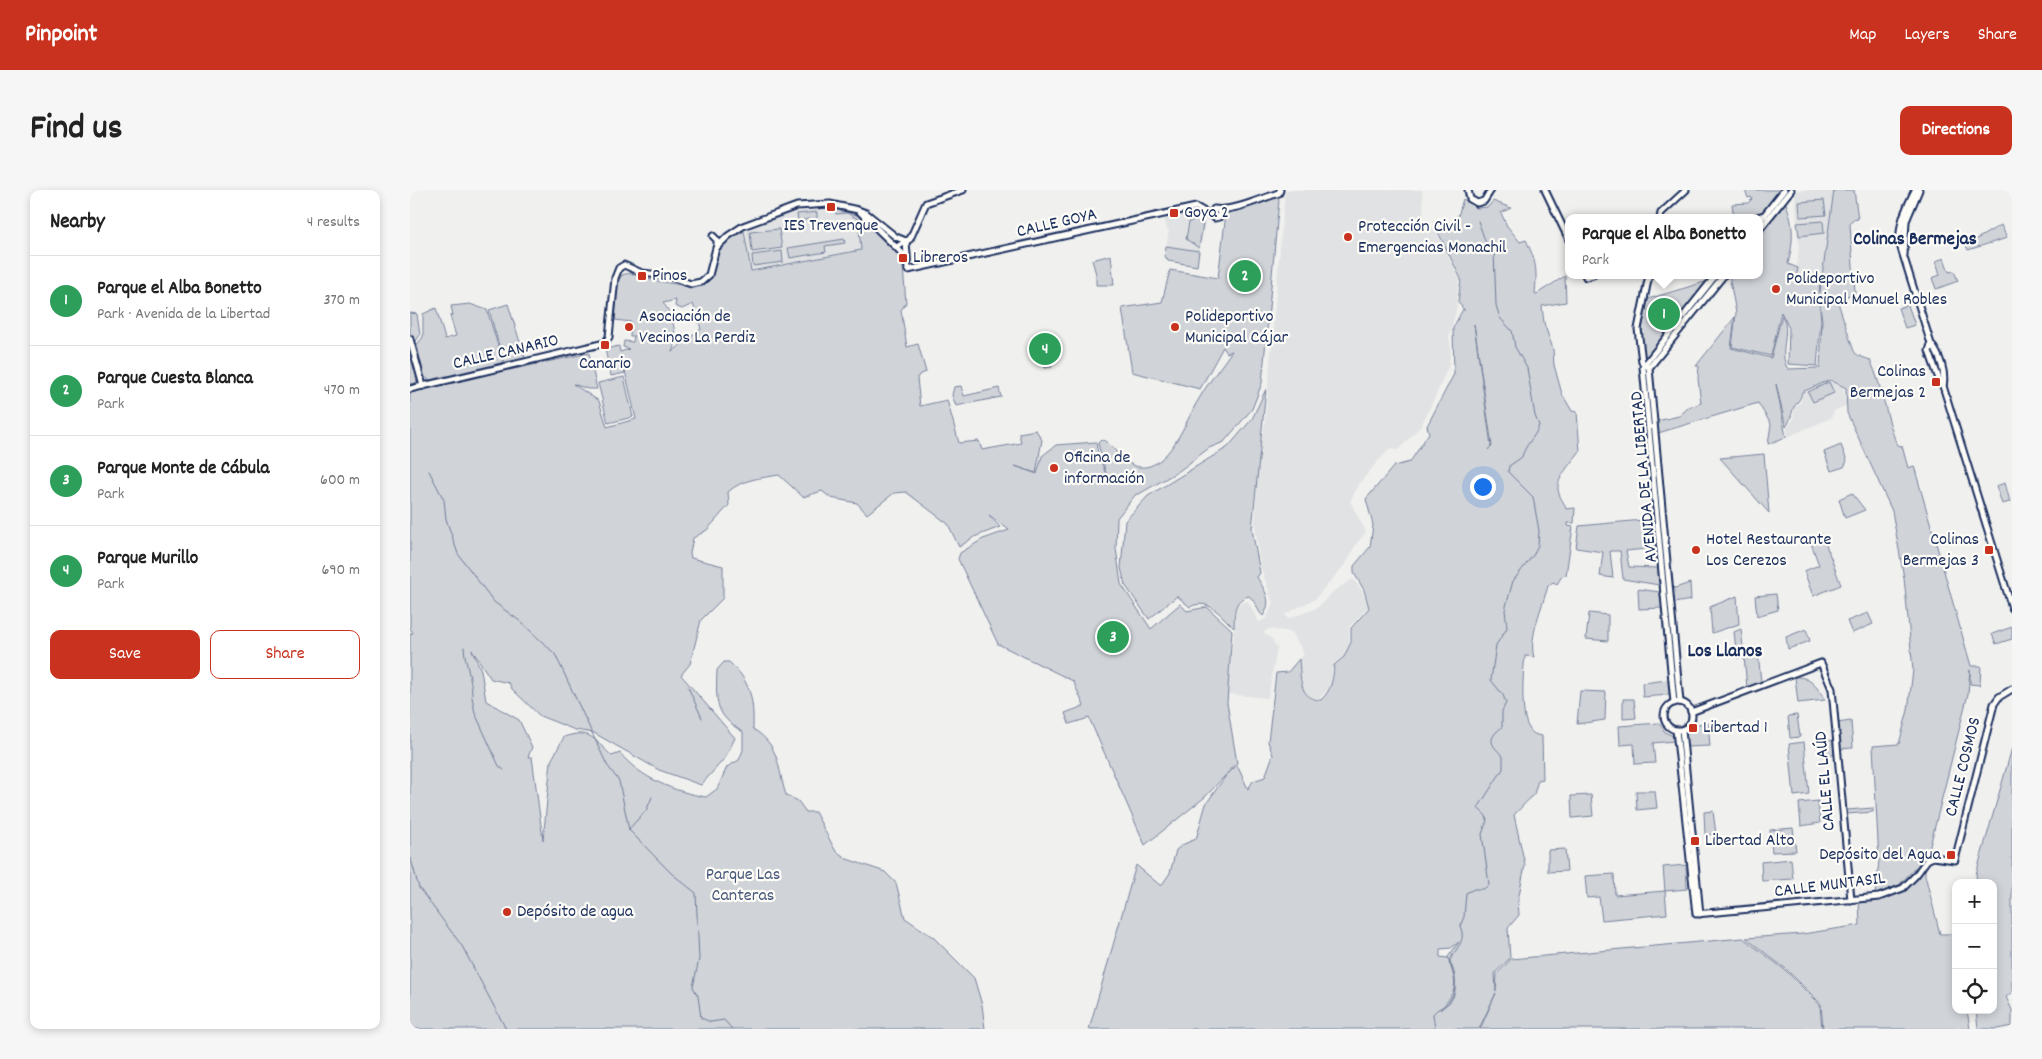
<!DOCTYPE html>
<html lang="en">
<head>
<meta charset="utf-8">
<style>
	:root { --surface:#fff; --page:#f6f6f6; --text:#222; --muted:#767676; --line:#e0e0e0; --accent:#c8321e }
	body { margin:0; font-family:Dekko,sans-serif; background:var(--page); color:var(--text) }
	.controls { position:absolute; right:15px; bottom:15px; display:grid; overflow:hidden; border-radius:10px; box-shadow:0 2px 8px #0003 }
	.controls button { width:45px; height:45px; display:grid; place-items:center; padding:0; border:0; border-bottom:1px solid var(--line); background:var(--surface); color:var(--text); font:25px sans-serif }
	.you { position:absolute; left:1072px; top:296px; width:18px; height:18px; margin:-12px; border:4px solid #fff; border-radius:50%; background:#1a73e8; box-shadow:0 0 0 8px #1a73e833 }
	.badge { display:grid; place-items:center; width:32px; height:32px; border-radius:50%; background:var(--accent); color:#fff; font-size:16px; font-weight:700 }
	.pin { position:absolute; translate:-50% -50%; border:2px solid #fff; box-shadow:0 1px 5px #0006 }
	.popup { position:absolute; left:1155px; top:24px; width:198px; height:65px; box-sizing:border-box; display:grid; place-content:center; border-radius:10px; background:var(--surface); filter:drop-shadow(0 1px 4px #0005); font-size:16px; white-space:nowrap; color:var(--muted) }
	.popup b { font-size:19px; color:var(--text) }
	.popup::after { content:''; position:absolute; left:50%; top:100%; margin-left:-10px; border:10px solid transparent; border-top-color:var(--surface) }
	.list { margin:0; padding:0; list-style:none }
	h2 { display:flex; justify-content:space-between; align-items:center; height:65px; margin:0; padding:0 20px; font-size:21px }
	h2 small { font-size:16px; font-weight:400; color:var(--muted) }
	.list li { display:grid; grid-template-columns:32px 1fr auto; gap:15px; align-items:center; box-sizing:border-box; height:90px; padding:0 20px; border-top:1px solid var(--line) }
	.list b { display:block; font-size:19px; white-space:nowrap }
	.list p { margin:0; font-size:16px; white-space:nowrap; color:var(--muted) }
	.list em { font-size:16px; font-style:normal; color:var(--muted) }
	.actions { display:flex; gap:10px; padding:15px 20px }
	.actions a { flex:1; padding:11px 0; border:1px solid var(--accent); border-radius:10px; text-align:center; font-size:18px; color:var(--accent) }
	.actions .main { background:var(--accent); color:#fff }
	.icon { flex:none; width:28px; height:28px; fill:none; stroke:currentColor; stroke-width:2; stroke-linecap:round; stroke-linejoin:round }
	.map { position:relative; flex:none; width:1602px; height:839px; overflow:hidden; border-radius:10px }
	header { display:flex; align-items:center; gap:30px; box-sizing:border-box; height:70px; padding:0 25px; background:var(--accent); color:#fff }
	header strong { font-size:24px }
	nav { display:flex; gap:28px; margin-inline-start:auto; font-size:18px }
	.intro { display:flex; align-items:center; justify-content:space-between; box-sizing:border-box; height:120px; padding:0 30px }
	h1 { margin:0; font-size:35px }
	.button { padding:12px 22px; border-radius:10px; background:var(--accent); color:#fff; font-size:18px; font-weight:700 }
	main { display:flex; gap:30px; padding:0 30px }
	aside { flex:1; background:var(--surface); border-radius:10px; box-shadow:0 2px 8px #0003 }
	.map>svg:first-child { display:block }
	.built { fill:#e0e2e3 }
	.green { fill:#d0d3d8; stroke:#76819b; fill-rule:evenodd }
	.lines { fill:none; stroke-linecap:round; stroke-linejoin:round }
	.stream { stroke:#6f7b97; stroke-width:1 }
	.tertiary-casing { stroke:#1b2f5e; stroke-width:9 }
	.tertiary { stroke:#fdfcf7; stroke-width:5 }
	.poi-dot { fill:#c8321e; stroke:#fdfcf7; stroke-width:2 }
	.labels { text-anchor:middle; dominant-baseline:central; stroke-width:4.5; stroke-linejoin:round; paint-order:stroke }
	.poi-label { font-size:18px; fill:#1b2f5e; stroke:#fdfcf7; text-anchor:start }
	.street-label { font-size:18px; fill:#1b2f5e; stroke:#fdfcf7 }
	.park-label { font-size:18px; fill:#48587c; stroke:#fdfcf7 }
	.neighbourhood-label { font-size:19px; font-weight:bold; fill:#1b2f5e; stroke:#fdfcf7 }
</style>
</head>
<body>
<header>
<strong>Pinpoint</strong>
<nav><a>Map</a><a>Layers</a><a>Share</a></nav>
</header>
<div class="intro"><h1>Find us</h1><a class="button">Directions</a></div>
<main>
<aside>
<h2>Nearby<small>4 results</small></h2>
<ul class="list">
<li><span class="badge" style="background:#2e9e5b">1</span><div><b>Parque el Alba Bonetto</b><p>Park · Avenida de la Libertad</p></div><em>370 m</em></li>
<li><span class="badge" style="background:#2e9e5b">2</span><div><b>Parque Cuesta Blanca</b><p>Park</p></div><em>470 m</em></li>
<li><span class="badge" style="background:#2e9e5b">3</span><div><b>Parque Monte de Cábula</b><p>Park</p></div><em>600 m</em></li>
<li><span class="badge" style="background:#2e9e5b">4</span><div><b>Parque Murillo</b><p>Park</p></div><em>690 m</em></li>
</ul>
<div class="actions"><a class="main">Save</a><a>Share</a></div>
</aside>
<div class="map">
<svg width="1602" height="839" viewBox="0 0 1602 839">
	<rect width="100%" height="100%" fill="#f0f0ee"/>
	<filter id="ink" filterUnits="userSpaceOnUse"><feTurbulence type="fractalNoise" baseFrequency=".02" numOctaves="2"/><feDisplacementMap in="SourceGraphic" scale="10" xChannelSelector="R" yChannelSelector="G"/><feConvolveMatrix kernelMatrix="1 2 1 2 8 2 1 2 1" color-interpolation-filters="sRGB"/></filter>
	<g filter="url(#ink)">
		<!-- built -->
		<g class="built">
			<polygon points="875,0 1012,0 1014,29 1026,42 1049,88 1046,121 1039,146 1041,161 1038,177 1025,207 1011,236 988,260 980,259 967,272 950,293 940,311 956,342 946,354 937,372 905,409 875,424 878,429 907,418 925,400 943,389 952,401 958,417 939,437 939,454 934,466 923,474 921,495 909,509 898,506 893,501 889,469 894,464 882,442 859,439 853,443 861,448 867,458 858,508 817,504 827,414 838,411 849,432 857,428 863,413 850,375 845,333 848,275 855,232"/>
			<polygon points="1388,0 1424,0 1417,56 1410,90 1386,87 1389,58 1385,3"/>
			<polygon points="403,18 437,21 447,25 451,60 341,80 335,41 372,25"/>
			<polygon points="784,20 795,33 787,76 758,71 755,66 759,39 757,39 754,26"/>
			<polygon points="1420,191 1433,198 1437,215 1424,221 1421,228 1377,247 1377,238 1383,230 1385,217 1391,212 1393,203"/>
		</g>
		<!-- green -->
		<g class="green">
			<polygon points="1335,0 1370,0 1354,21 1324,28 1322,14 1338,13 1342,9 1341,7 1338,8"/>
			<path d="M1424 0H1444L1448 29 1443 30 1440 34 1445 103 1427 110C1430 117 1443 161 1445 163 1449 167 1456 168 1460 170 1473 198 1476 227 1487 255L1492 256 1498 278 1504 276 1561 476H1571L1570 495 1560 494V480L1558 504 1518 664 1489 695 1465 705 1469 671 1463 556 1489 554 1498 520 1503 480 1494 388 1482 321 1437 223 1436 198 1420 190 1392 202C1391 209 1388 211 1384 217 1381 224 1381 230 1376 237L1366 194 1376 247 1358 254 1361 234 1348 213 1248 243 1247 231 1269 226 1278 218 1291 213 1288 189 1289 176H1286L1325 127 1321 158 1361 168 1372 125C1382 142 1367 163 1378 179L1410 178 1412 131 1409 108Z"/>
			<path d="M867 6 869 10 852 193 842 219 814 252 799 258 769 281 729 304H726L707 328 706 358 711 394 741 439 770 414 777 421 797 417 822 440 817 513 827 573 795 607 735 655 679 528 659 534 655 523 674 516 663 491 588 454 548 369 550 363 573 349 599 340 579 325 590 337 564 347 549 357 538 334 496 302 484 303 457 324 447 313 421 308 412 301 393 307 369 285C351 288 332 289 318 302L319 315 297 340 283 348 280 363 281 368 313 376V408L291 430 280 474 271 485 325 548 315 568 291 595 249 580 184 543 165 540 130 526 102 499 99 493 81 489 62 460 71 480 76 511 109 530 122 557 118 567H122L133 650 141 571 154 547C181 538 183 549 202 566L210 563C230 588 265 602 296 607L307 599 317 577 329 570 333 560V542C304 525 306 511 307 480L314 472H319C341 491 344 511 343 539 371 556 367 578 376 605L388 611 396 622H405L425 660 437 669 475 682 486 693 495 728 523 747 564 788 572 815 575 839H0V444L3 443 0 438V201L179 163 187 199H178L163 194 189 211 197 237 226 229 213 172 215 183 201 186 195 159 209 156 210 162 219 159 213 157 214 151 223 152 224 146H220L221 132 205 130 208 91 212 85C221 81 229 87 238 89 246 91 285 98 291 96 309 88 303 66 314 53 319 48 328 45 334 41L341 81 451 60 448 29 437 23 426 24 423 19 451 26 471 48 492 64 496 113 491 120 497 157 508 154 516 182 509 185 507 188 510 216 537 210 549 253 569 251 572 260 611 253 609 243 626 240 632 250 626 283 605 276 627 284 632 266 646 255 686 252 688 264 696 284 688 253 691 250 696 251C705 259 715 275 729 277 758 281 776 231 787 212 797 194 810 178 822 161L817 163 813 157 790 199 722 182 712 118 752 112 760 80 808 88 816 23ZM266 110 265 116 272 119 283 114 291 139 262 162C268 148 264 125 253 113Z"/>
			<path d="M1053 9 1067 18 1078 17 1083 11 1101 18 1091 23 1097 36 1110 52 1116 50C1127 74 1127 78 1125 105L1155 86 1156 112 1132 116 1134 133 1143 159 1144 175 1152 204 1162 221 1167 222 1170 261C1163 271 1147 287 1148 299 1149 308 1154 311 1156 319L1165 318 1164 333H1158V336L1163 337 1156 385 1152 386 1147 394 1143 392 1138 396C1133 415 1118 448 1124 467L1115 466C1113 481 1110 526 1119 538 1122 544 1126 545 1132 546L1133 589 1128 590 1124 604 1104 625 1115 675 1108 710 1109 725 1098 738 1100 768 1085 783 1086 802 1087 784 1101 769 1333 748 1375 780 1410 815 1412 839H1070L1086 803 1069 839H679L726 675 751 696 760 683 766 660 774 654 786 649 796 614 815 587 827 575 838 599 843 591 855 587 863 565 858 552 866 483 878 482 889 469C891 487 888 509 911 510 922 499 923 490 924 475L934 467 941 452V438L959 418 954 400 944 383V376L960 357 963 335 956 309 984 276 1000 272 1019 243 1017 236 1044 184 1043 138 1053 119 1055 121 1048 112 1051 89 1027 40 1045 37ZM1064 134 1082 256 1078 260 1081 256ZM1049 752 1038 767C1048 787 1050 805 1030 820 1048 800 1048 793 1038 768L1030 767V759L1041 758Z"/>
			<polygon points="1414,10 1416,25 1390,27 1389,12"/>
			<path d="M1376 13C1384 37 1384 49 1378 74L1388 78 1386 87 1410 90 1409 108 1411 130 1407 176 1378 174 1379 138 1371 122 1361 166 1322 157 1326 123 1319 85H1349V46Z"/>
			<polygon points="407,22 407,28 388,31 387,24"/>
			<polygon points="788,28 793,33 789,58 776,49 779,32"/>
			<polygon points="1413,31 1414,43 1389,46 1387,33"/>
			<polygon points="1591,35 1597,48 1558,60 1556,55"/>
			<polygon points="369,39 372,58 342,62 340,42"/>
			<polygon points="434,49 435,53 415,56 416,62 380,68 378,58"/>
			<polygon points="756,56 789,61 787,76 758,71 755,66"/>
			<polygon points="372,61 373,72 343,76 342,65"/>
			<polygon points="701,65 704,95 686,95 686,84 682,70"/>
			<polygon points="1534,68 1539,82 1544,81 1548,91 1526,99 1522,88 1530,85 1526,71"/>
			<polygon points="1298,91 1240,167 1234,165 1232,140 1238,109"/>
			<polygon points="60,114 77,120 93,172 57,183 19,190 14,186 7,155 13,147 13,124 26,118 35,149 46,146 40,126 43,125 41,116"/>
			<polygon points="98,114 115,168 94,173 79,120"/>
			<polygon points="1498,115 1505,135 1495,138 1488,118"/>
			<polygon points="0,123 7,124 10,145 6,151 0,143"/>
			<polygon points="634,140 642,177 635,178 628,142"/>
			<polygon points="0,159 8,188 6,193 0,194"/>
			<polygon points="214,187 223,227 198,233 188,193"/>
			<polygon points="1419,192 1424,203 1403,212 1398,202"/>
			<polygon points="551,196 554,206 589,198 591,207 546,216 542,205 544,197"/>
			<path d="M856 199 842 339 850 383 847 387C855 401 863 411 853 426 846 420 849 415 839 406 822 410 825 424 824 438 811 426 799 407 780 417L767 406 739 429 715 395 711 378 715 331 738 306 818 257 842 229Z"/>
			<polygon points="1431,255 1437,271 1434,277 1421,281 1414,262"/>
			<polygon points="1354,264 1359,323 1310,268"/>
			<polygon points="1595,293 1600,312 1592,314 1586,296"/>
			<polygon points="1442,303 1455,320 1435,328 1429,309"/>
			<polygon points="1243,329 1246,358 1216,361 1219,377 1248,378 1249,395 1213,389 1210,361 1200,361 1203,388 1190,386 1193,362 1166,358 1169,336"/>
			<polygon points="1412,344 1431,395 1403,406 1394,381 1409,375 1399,348"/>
			<polygon points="1280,393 1281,410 1264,413 1262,399"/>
			<polygon points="1228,399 1250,402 1252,418 1229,419"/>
			<polygon points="1366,404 1368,420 1347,426 1345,406"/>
			<polygon points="1327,406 1329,434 1302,443 1300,417"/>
			<polygon points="1179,423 1198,425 1198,451 1176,449"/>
			<polygon points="1458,423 1463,434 1442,443 1437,431"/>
			<polygon points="1602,437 1602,449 1586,454 1582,444"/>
			<polygon points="1331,439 1334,466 1348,462 1351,492 1337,497 1334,467 1327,468 1324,442"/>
			<polygon points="1396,439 1400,451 1378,459 1376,447"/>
			<path d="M1385 487C1400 486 1408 498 1415 510L1388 513Z"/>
			<polygon points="1258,490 1259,505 1233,507 1232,493"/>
			<polygon points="1170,501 1196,502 1195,530 1167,534"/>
			<polygon points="1213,509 1224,509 1226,528 1213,529"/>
			<polygon points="1387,525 1390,547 1380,548 1378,526"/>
			<polygon points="1441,531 1443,558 1429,559 1427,533"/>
			<polygon points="1249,533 1255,542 1263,546 1264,551 1243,553 1245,573 1225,574 1224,554 1210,555 1209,536"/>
			<polygon points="1298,533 1300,556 1276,557 1275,545 1287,534"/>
			<polygon points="1423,550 1424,565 1412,566 1410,552"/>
			<polygon points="1394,552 1399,604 1384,606 1379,554"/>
			<polygon points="1602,558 1602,802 1596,807 1602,820 1602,836 1587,839 1568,839 1566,820 1583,820 1583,693 1567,693 1566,684"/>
			<polygon points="1226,601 1245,601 1247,618 1227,620"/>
			<polygon points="1181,605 1183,626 1162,628 1161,606"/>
			<polygon points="1408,611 1410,633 1391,636 1389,613"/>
			<polygon points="1463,618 1463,622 1437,624 1437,620"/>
			<polygon points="1303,621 1306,644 1295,645 1294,622"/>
			<polygon points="1383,638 1386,661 1362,662 1360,640"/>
			<polygon points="1155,659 1157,681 1138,682 1138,660"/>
			<polygon points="1381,669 1383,689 1352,691 1351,672"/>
			<polygon points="1276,675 1277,699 1255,701 1257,724 1192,730 1189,707 1177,708 1175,686 1204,684 1205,705 1255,701 1253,677"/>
			<path d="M1515 676V685L1530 744H1546V820H1557L1560 839H1413L1411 814 1376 779 1336 748 1393 744 1450 735 1449 711C1479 709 1497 700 1515 676Z"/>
		</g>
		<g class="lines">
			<!-- stream -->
			<g class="stream">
				<polyline points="19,281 34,310 36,329 48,364 84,412 111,432 145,464 197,575 209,591 219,640 261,683 286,703 289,769 283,797 288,806 291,828 301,832 314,830 322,839"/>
				<path d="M54 457C55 474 62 488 62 505"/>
				<polyline points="278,497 292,528"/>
				<polyline points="62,507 65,523 89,576 94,580"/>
				<polyline points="219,639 237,619 242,607"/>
				<polyline points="0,666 9,698 52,756 96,839"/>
				<path d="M1025 839 1023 824C1028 818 1031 818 1036 815 1051 805 1044 785 1039 772 1046 757 1057 752 1050 736L1054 727 1056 703 1064 699H1074L1079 694 1072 644 1077 631 1076 626 1068 618 1093 579V566C1080 554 1077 549 1092 537V521L1096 513 1093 505 1081 490 1086 455 1097 438 1095 420 1103 391 1124 364 1128 355 1129 341 1123 307 1098 282 1099 276 1112 267C1115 254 1126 247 1129 235L1125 226 1117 178 1105 157 1102 141 1090 128 1086 115 1084 61 1076 53 1068 31"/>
			</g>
			<!-- tertiary casing -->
			<g class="tertiary-casing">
				<g id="tertiary">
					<polyline points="1058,0 1060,9 1067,13 1074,11 1081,0"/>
					<polyline points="1135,0 1159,50"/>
					<path d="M1505 0C1496 18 1488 34 1490 55L1521 154C1530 165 1536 183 1533 196"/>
					<polyline points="450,22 495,66"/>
					<path d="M801 25 804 19C823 22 849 9 869 3L870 0"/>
					<polyline points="1250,28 1251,23 1276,0"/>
					<polyline points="1344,28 1355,25"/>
					<polyline points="1349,32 1374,0"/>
					<polyline points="1349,40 1381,0"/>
					<polyline points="303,46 307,50 307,57"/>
					<polyline points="496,51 498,80 786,17 805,28 809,27 809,21"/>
					<polyline points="487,57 500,49 516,13 553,0"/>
					<polyline points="1494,65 1496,31 1509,0"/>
					<polyline points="1175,85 1176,87 1183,85"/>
					<polyline points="0,149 13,196"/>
					<polyline points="1521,154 1519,161 1530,192 1533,196 1602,418"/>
					<polyline points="1237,176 1232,172 1228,139 1239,85"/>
					<polyline points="0,199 195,153 199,147 205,88 209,78 214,75 232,83 258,86 281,94 291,92 299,85 306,58 318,46 333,36 387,16 420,14 448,20 456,23 486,47 496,51"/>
					<polyline points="1270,512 1239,178 1314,85"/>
					<circle cx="1268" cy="526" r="14"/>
					<polyline points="1264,513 1233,177 1306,85"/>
					<polyline points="1281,522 1411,473 1422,499 1441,710"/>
					<polyline points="1266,540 1286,724 1469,707 1493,698 1506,685 1517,670 1523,667 1545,670 1584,514 1589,507 1602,499"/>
					<polyline points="1272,540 1290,724"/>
				</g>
			</g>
			<!-- tertiary -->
			<use href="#tertiary" class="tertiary"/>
		</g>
	</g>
	<!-- markers -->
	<g class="poi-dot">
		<rect x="416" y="12" width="10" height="10" rx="2.5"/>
		<rect x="759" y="18" width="10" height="10" rx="2.5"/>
		<circle cx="938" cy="47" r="5"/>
		<rect x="488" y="63" width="10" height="10" rx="2.5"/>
		<rect x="227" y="81" width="10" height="10" rx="2.5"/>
		<circle cx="1366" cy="99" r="5"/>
		<circle cx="219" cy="137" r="5"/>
		<circle cx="765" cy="137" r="5"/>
		<rect x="190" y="150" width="10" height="10" rx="2.5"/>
		<rect x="1521" y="187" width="10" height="10" rx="2.5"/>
		<circle cx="644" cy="278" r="5"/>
		<circle cx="1286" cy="360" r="5"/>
		<rect x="1574" y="355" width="10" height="10" rx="2.5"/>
		<rect x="1278" y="533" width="10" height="10" rx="2.5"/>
		<rect x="1280" y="646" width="10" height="10" rx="2.5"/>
		<rect x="1536" y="660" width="10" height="10" rx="2.5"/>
		<circle cx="97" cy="722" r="5"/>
	</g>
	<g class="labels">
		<!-- poi labels -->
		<g class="poi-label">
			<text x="774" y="23">Goya 2</text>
			<text x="421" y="36" text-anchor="middle">IES Trevenque</text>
			<text x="948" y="37">Protección Civil -<tspan x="948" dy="21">Emergencias Monachil</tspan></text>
			<text x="503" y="68">Libreros</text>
			<text x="242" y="86">Pinos</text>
			<text x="1376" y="89">Polideportivo<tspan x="1376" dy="21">Municipal Manuel Robles</tspan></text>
			<text x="229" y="127">Asociación de<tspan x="229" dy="21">Vecinos La Perdiz</tspan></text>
			<text x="775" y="127">Polideportivo<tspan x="775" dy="21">Municipal Cájar</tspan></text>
			<text x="195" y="174" text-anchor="middle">Canario</text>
			<text x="1516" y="182" text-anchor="end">Colinas<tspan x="1516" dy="21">Bermejas 2</tspan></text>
			<text x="654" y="268">Oficina de<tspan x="654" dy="21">información</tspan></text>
			<text x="1296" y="350">Hotel Restaurante<tspan x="1296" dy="21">Los Cerezos</tspan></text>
			<text x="1569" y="350" text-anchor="end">Colinas<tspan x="1569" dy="21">Bermejas 3</tspan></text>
			<text x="1293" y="538">Libertad 1</text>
			<text x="1295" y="651">Libertad Alto</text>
			<text x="1531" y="665" text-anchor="end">Depósito del Agua</text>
			<text x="107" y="722">Depósito de agua</text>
		</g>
		<!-- street labels -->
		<g class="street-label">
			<text transform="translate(647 34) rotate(-13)">CALLE GOYA</text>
			<text transform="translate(96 163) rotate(-13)">CALLE CANARIO</text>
			<text transform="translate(1235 287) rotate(-95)">AVENIDA DE LA LIBERTAD</text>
			<text transform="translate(1554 577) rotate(-76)">CALLE COSMOS</text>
			<text transform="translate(1416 591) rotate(-95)">CALLE EL LAÚD</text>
			<text transform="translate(1420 696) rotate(-7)">CALLE MUNTASIL</text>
		</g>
		<!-- park labels -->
		<g class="park-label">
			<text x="333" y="685">Parque Las<tspan x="333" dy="21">Canteras</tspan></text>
		</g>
		<!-- neighbourhood labels -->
		<g class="neighbourhood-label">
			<text x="1505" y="50">Colinas Bermejas</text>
			<text x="1315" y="462">Los Llanos</text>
		</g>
	</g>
</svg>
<div class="controls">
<button>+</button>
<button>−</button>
<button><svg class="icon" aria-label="locate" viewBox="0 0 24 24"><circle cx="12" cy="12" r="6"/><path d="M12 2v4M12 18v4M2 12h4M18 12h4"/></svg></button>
</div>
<div class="you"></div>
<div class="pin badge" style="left:1254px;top:124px;background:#2e9e5b">1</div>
<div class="popup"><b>Parque el Alba Bonetto</b>Park</div>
<div class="pin badge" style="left:835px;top:86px;background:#2e9e5b">2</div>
<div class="pin badge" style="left:703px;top:447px;background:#2e9e5b">3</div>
<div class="pin badge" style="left:635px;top:159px;background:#2e9e5b">4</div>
</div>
</main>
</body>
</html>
